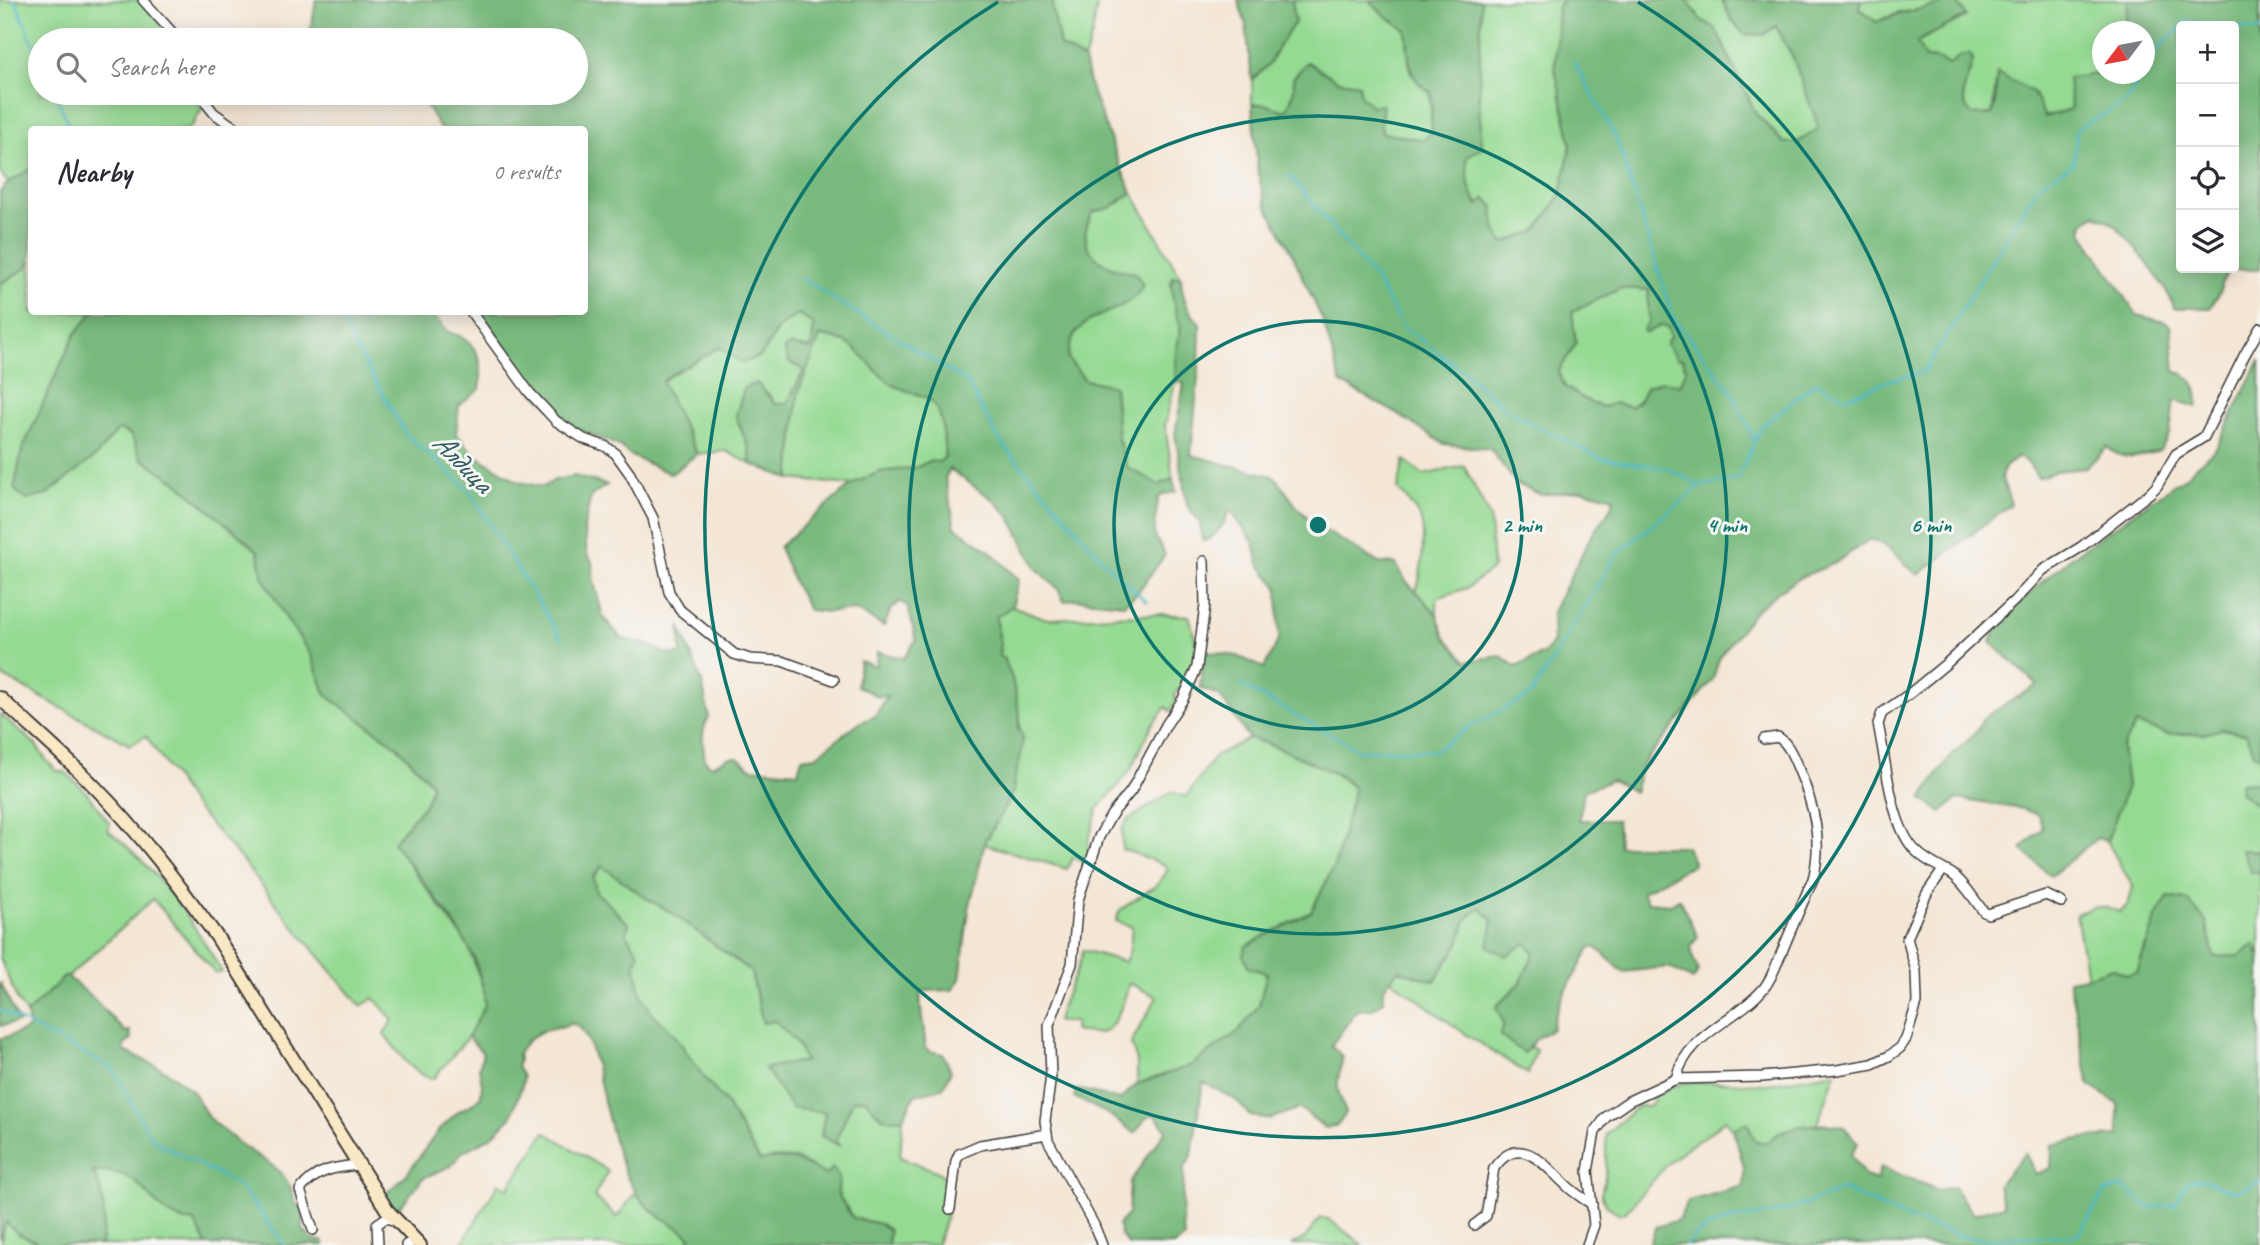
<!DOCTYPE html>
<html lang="en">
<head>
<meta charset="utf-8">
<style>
	:root { --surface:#fff; --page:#f7f7f7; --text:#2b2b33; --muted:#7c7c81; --line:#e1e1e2 }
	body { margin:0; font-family:Caveat,sans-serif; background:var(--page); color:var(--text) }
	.controls { position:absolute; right:21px; top:21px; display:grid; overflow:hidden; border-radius:7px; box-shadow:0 4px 18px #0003 }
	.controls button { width:63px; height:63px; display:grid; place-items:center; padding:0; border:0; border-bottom:2px solid var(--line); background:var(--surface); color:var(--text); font:35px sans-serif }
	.compass { position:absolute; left:2092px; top:21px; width:63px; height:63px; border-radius:50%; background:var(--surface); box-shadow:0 4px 18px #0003; rotate:238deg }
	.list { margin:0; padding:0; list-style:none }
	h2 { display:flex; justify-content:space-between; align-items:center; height:91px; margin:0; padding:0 28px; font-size:30px }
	h2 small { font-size:23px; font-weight:400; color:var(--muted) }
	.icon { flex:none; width:38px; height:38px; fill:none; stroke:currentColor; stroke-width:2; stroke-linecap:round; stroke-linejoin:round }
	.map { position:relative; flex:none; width:2260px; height:1245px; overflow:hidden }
	.search { position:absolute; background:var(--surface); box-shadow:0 4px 18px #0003; left:28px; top:28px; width:560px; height:77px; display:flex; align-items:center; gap:18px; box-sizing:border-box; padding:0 24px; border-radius:38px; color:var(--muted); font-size:26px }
	.panel { position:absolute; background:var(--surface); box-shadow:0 4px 18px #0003; left:28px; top:126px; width:560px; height:189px; border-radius:7px }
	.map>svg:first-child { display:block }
	.green { fill:#95da93; stroke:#587b58; stroke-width:2 }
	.forest { fill:#78ba7d; stroke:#4a6b4c; stroke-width:2; fill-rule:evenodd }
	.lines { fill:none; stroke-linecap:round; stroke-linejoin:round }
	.stream { stroke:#4bb8c7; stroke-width:2.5 }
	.street-casing { stroke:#3c3a38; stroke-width:12 }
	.secondary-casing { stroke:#3c3a38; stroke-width:16 }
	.street { stroke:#fff; stroke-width:9 }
	.secondary { stroke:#fae7c3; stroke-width:12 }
	.ring { fill:none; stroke:#0f766e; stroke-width:3.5 }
	.labels { text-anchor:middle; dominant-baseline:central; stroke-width:6; stroke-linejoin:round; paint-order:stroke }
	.water-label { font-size:30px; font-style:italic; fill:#2f5a60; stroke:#f6f6f2 }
	.centre { fill:#0f766e; stroke:#f6f6f2; stroke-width:3.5 }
	.ring-label { font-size:21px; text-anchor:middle; font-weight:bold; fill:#0f766e; stroke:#f6f6f2; stroke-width:6; stroke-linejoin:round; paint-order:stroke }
</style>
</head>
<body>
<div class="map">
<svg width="2260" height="1245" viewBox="0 0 2260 1245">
	<rect width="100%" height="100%" fill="#f6f6f2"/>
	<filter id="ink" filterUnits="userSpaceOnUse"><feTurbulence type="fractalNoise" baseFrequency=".0143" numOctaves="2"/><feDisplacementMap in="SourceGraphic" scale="14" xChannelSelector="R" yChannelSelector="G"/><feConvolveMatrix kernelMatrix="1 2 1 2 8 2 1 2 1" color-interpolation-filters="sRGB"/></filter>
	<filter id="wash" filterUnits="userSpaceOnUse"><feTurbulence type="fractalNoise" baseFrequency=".00686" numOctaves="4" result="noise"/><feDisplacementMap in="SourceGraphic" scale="28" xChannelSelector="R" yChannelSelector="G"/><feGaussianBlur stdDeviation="1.57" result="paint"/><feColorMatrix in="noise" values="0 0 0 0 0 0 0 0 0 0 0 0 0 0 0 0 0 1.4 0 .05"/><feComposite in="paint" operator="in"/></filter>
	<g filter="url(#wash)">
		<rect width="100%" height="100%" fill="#f4e6d5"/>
		<!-- green -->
		<g class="green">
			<path d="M0 0H140L177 40H40V93H199L208 104C197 110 197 123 187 130H32L31 169 8 183 0 172Z"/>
			<polygon points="1055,0 1098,0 1092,35 1084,60 1060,46 1052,6"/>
			<path d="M1292 0H1369L1383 14 1406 29 1410 71 1430 92 1432 132 1424 140 1383 133 1376 107 1371 106 1361 96 1355 84 1339 81 1308 62 1293 78C1296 88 1292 103 1285 111L1267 105 1252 104V80L1270 63 1278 47 1295 22Z"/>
			<path d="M1481 0H1563L1558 6 1555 69 1571 143 1561 195 1535 232 1503 243 1496 232 1493 215C1466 197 1469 186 1466 157L1482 147 1479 102Z"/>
			<polygon points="1687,0 1722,0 1731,19 1744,34 1763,35 1776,26 1793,58 1819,128 1798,142 1784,143 1756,114 1715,28 1700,19"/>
			<polygon points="1861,0 1955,0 1938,7 1898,13 1876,22 1860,8"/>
			<path d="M1956 0H2128L2125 31 2102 32V74H2123L2121 76 2096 74 2072 109 2045 117 1997 73 1992 114 1973 115C1953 99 1970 78 1973 59L1969 54 1954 60 1949 66 1938 59 1925 58 1916 42 1966 16Z"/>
			<path d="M1132 192 1181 278 1173 277 1171 284 1175 311 1181 328 1176 350 1175 382 1165 425 1173 479 1159 485 1127 467 1118 439 1114 386 1085 380 1068 359 1069 346 1079 327 1095 317 1135 273C1100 268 1071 249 1093 212L1119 203Z"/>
			<path d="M31 258 32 312H93L74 336 22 450 120 429 131 435 141 458 174 480 258 551 263 578 288 621 310 653 326 695 397 746 432 784 426 803 393 842 468 945 484 991 485 1005 474 1030 433 1079C411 1074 398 1051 384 1034L393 1020 374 998 361 1006 292 924 241 859 193 805 146 736 130 745 0 675V284L26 268Z"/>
			<path d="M1621 288 1649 290C1648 305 1647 316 1656 328L1662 325 1668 327 1686 369 1680 385 1661 381 1631 407 1614 403 1604 407 1593 404 1565 387 1558 372 1576 344 1572 312Z"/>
			<polygon points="799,314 814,325 811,350 791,346 805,369 787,404 775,404 768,393 736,417 749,448 751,464 726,451 697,454 662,382 669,376 720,347 742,363 761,356 778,328"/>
			<path d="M820 336C864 341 861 362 890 383 901 391 921 393 930 400 945 412 943 440 945 457L939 463 930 461 915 468 879 472 851 485 790 479 798 393Z"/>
			<path d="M1404 460 1423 475 1464 466 1490 518 1493 568 1467 588 1437 598V614L1415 591C1422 583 1425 531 1421 520 1417 510 1405 498 1398 489Z"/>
			<path d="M1012 606 1047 619 1162 614 1189 616C1195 636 1204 665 1188 682 1184 686 1179 688 1175 693L1176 701 1170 711 1166 707 1152 725 1130 771 1098 809 1088 842V863L1073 858 1067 869 984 844 986 837H989L1007 802 1020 759V716L999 656 1000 643 996 617Z"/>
			<path d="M0 714 36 745 46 760 57 771 65 772 86 792 110 824 108 830C156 867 192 920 222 972L215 973 153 899 68 977H64L26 1014 17 999 0 958Z"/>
			<path d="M2136 724 2167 734H2204L2221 729 2247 734 2255 755 2260 756V782L2241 783V793L2260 807V852L2242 850 2252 873 2260 872V957L2254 945 2239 956 2214 957 2206 921 2146 944 2137 972 2127 975 2112 968 2087 977 2076 914C2092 907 2103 903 2119 912L2128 905 2133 887 2107 841 2127 786 2122 747Z"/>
			<path d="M1249 738C1277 747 1336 768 1354 789L1336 862 1311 912 1261 938 1267 973 1259 1005 1239 1031 1190 1066 1137 1084V1061L1131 1043 1157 997 1129 983C1126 996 1117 1025 1104 1032 1097 1035 1084 1031 1077 1032L1074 1030 1075 1022H1057C1062 996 1078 977 1083 950L1125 962 1130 949 1132 927 1116 921 1120 910 1157 885 1168 870 1165 865 1122 849V830L1127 821 1171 792 1186 797 1215 756Z"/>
			<path d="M602 866 649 900 671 912 751 972 763 1023 775 1020 797 1044 805 1062 766 1068 825 1112 821 1136 840 1146 836 1140 852 1100 867 1099C877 1116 883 1122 903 1118L900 1157 938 1172 951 1182C949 1205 946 1224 936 1245H888L889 1230 880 1224 853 1218 826 1175 796 1159 773 1158 760 1161 725 1102 705 1079 673 1033 651 1012 641 994 635 964 639 953 626 934 629 924 596 892 593 878Z"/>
			<polygon points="1480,908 1527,943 1534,953 1521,982 1496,1007 1504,1023 1500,1035 1524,1053 1530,1047 1536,1050 1528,1074 1461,1031 1390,979 1398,970 1435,981 1459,943 1466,919"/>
			<path d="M1836 1072 1817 1125C1801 1125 1778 1130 1768 1142H1755L1747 1123 1733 1129 1725 1119C1714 1131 1704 1137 1691 1145 1671 1157 1642 1193 1626 1212L1620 1214 1607 1206 1601 1195 1606 1172V1134L1638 1106H1649L1654 1101 1653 1094 1684 1083 1722 1082 1767 1084Z"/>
			<path d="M545 1132 608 1171 594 1196 617 1217 636 1192C650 1212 672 1221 690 1237L687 1245H461L499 1183 508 1188Z"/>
			<polygon points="93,1171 113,1171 126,1175 140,1184 157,1203 195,1222 206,1245 101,1245 104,1215 101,1191"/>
			<polygon points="1320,1218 1328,1219 1363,1245 1292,1245 1305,1238"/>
			<polygon points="6,1221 18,1234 35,1241 37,1245 0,1245"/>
		</g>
		<!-- forest -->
		<g class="forest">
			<path d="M316 0H1055L1052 6 1060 46 1084 60 1089 83 1121 168 1132 192 1110 208 1093 212C1071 248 1101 268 1135 273L1143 285C1125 321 1070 306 1068 359L1085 380 1114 386 1118 439 1127 467 1159 485 1173 479 1176 492 1164 494 1158 498 1154 534 1165 555 1137 593 1124 604 1074 599 1064 601 1059 590 1037 569 1010 517 996 502 950 469 945 478 955 527 990 551 1019 580 1012 606 996 617 1000 643 999 656 1004 659 1012 678 1020 716 1018 728 1023 737 1020 759 1013 785 1015 788 988 837 986 838 969 909 960 979 952 990 921 991C918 1011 926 1028 925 1047L929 1051 943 1054 951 1071 943 1088 915 1095 903 1118C883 1122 877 1116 866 1099L853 1100 836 1140 841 1147 821 1135 825 1112 792 1108 765 1068 805 1061 797 1044 776 1021 763 1023 751 972 671 912 649 900 602 866 593 877 596 892 629 924 626 934 639 953 635 965 641 994 651 1012 673 1033 705 1079 725 1102 760 1161C788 1154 802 1162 826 1175L833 1168 839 1177 838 1195 853 1218 880 1224 889 1231 888 1245H687L690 1237C676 1224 656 1217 643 1202 610 1164 605 1086 588 1040L579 1026 569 1023 567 1026C545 1028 528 1034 518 1054L519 1059 517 1067 523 1077V1082L511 1117 491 1137 462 1152 451 1166 423 1178 404 1202 392 1212 381 1198 406 1175 439 1130 459 1111 471 1105 481 1096 482 1084 479 1068 483 1053 468 1037 485 1005 484 991 474 957 455 924 393 842 426 803 432 784 397 746 326 695 310 653 288 621 263 578 258 551 174 480 141 458 131 435 120 430 117 431 96 456 46 495 26 500 14 489 22 450 74 336 93 312H430C436 318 442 327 449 332 452 334 456 334 460 336 481 348 483 367 480 389L459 405 456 434 474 454 519 482 543 487 555 480 574 476 607 485 591 496 584 527 587 554 592 562 594 582 603 617 621 638 646 644 666 654H681L680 626 702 682 709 717C700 731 703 745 705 760L711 766 730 757H737L751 768 798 772 802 758 816 756 857 724 875 716 887 696 879 697 857 686 860 661 876 666 877 652 904 658 916 640 908 607 900 601 891 609 884 626 855 610 828 612 809 610 795 585 779 547 851 485 879 472 915 468 930 461 939 462 945 457C943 439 945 412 930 400 921 393 901 391 890 383 862 362 862 340 820 336L798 393 790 479 751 464 749 448 736 416 744 388 757 383 775 404H787L804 370 789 362 784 348 791 345 811 349 814 325 799 314 778 328 761 356 742 363 720 347 669 376 662 382 697 454 671 474 631 456 620 446 578 429 535 394 509 359 497 335 477 312H584V130L440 129 422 97 417 93H576V40H309Z"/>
			<polygon points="1238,0 1292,0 1295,22 1278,47 1270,63 1252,80 1246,25"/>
			<path d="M1369 0H1481L1479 102 1482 147 1466 157C1468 175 1467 189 1478 205L1486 198 1494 207C1492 221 1495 232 1503 243L1535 232 1561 195 1571 143 1555 69 1558 6 1563 0H1687L1700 19 1715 28 1756 114 1784 143 1798 142 1819 128 1793 58 1776 26 1763 35 1744 34 1731 19 1722 0H1861L1860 9 1876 22C1903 11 1930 8 1956 0L1966 16 1917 42 1925 58 1938 59 1949 65 1960 56 1970 54 1973 59C1970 78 1953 99 1973 115L1992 114 1995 104 1997 73 2033 92 2045 117 2071 109 2068 78 2096 74 2121 76 2123 74H2144V32L2125 31 2128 0H2260V269L2229 270 2221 284V291L2210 308H2174C2171 291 2125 232 2110 222 2106 219 2099 217 2095 215L2084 223 2082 232 2137 315 2165 322 2171 326 2175 372C2192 373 2200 390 2197 407L2174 400 2170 433 2160 451C2138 457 2125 463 2107 447L2086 468 2056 471 2038 478 2028 463 2019 457 2006 466 2001 476 2011 504 1918 575C1900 561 1891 545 1870 539L1835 563 1801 577 1783 588 1757 609 1720 656 1713 679 1642 765 1634 792 1612 780 1584 791 1579 820H1617L1619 846H1686L1694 864 1642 892 1648 902 1670 904 1679 899 1698 937 1691 946 1693 959 1699 970 1693 980 1669 967 1623 972 1597 948 1590 947C1577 976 1557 997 1552 1029L1537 1038 1524 1053 1500 1035 1504 1023 1496 1007 1521 982 1534 953 1526 943 1506 956 1488 946 1493 920 1479 908 1466 919 1459 943 1434 981 1398 970 1383 989 1384 1001 1373 1009 1357 1010 1331 1046 1343 1057C1336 1085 1335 1087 1346 1113L1338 1125 1325 1128 1300 1108 1270 1119 1250 1116 1237 1101 1203 1082 1192 1155 1184 1169 1182 1218 1184 1238 1175 1245H1128L1121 1235 1118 1224 1128 1214 1130 1182 1166 1130 1154 1114 1145 1119 1135 1133 1108 1114 1074 1097 1076 1090C1091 1090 1105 1097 1120 1100L1137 1084 1190 1066 1239 1031 1259 1005 1267 973 1249 968 1243 955 1246 946 1311 912 1336 862 1354 789 1345 778 1270 744 1249 738 1219 695 1200 688 1204 651 1237 656 1264 668 1279 639 1278 587 1259 564 1254 543 1230 510C1225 522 1217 538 1203 541L1200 523 1187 505 1175 434 1184 383 1175 382 1176 350 1181 328 1175 311 1171 284 1173 277 1181 278C1182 294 1187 312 1200 323L1199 367 1191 455 1275 477 1297 507 1314 524 1379 563 1396 564 1406 581 1437 614 1445 637 1466 661 1501 656 1516 667 1545 653 1553 641 1552 612 1590 538 1612 506 1614 498 1582 490 1541 495 1517 484 1490 449 1444 444 1396 413 1341 383 1323 321 1289 247 1266 205 1258 173 1252 104 1267 105 1285 111C1292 103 1296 87 1293 78L1307 62 1339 81 1359 84 1361 96 1371 106 1383 105 1380 128 1383 133 1424 140 1432 132 1431 92C1404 78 1410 55 1406 30L1383 14ZM2234 26V268H2181V26ZM1621 288 1649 290 1648 310 1650 321 1643 330 1646 333 1662 325 1668 327 1670 336 1666 344 1677 359H1683L1686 369 1680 385 1661 381 1646 387 1640 400 1631 407 1614 403 1604 407 1593 404 1565 387 1558 372 1576 344 1572 312Z"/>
			<polygon points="31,169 31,258 26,268 0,284 0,192 8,183"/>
			<path d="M2260 360V756L2255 755 2247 734 2221 729 2204 734H2167L2136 724 2122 747 2127 786 2107 841 2097 838 2051 876 2021 849 2043 828 2038 815 2023 809 1957 799 1941 812 1922 799C1930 786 1938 773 1947 761 1959 745 1977 738 1982 719L2037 685 1991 642 1999 623 2042 582 2073 556 2185 477 2216 448Z"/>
			<polygon points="2260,782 2260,807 2241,793 2240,783"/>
			<polygon points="2241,850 2260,852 2260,872 2252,873"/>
			<path d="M2168 897 2187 900 2206 921 2214 957 2239 956 2255 945 2260 957V1245H1649L1656 1227 1678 1220 1688 1201 1744 1186V1167L1733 1129 1747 1122 1756 1142H1768C1782 1124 1822 1122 1843 1126L1858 1143 1851 1155 1865 1176 1877 1180 1881 1167 1938 1190 1954 1187 1973 1214 2004 1205 1998 1185 2025 1153 2036 1174 2051 1168 2052 1145 2083 1138 2119 1136 2118 1104 2089 1085C2081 1050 2078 1015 2068 980L2087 977 2112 968 2127 975 2137 972 2157 915Z"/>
			<path d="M64 977H68L93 998 125 1032 130 1031 131 1039 124 1046V1051C148 1062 176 1073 193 1093 201 1103 205 1116 215 1124 224 1130 232 1138 240 1144 268 1164 288 1168 296 1205L304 1206 303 1230 312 1240 322 1241 324 1245H206L195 1222C190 1221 183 1221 178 1219 141 1202 146 1168 93 1172L101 1191 104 1215 101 1245H37L35 1241 18 1234 6 1222 0 1239V1039L24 1031 30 1026 26 1014Z"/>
			<polygon points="0,982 19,1022 0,1026"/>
		</g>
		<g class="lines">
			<!-- stream -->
			<g class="stream">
				<polyline points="15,0 40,60"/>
				<polyline points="2182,26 2187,21 2219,26"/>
				<polyline points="2234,27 2260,30"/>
				<polyline points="1575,63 1617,140 1673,317 1730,390 1754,439"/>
				<polyline points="2144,72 2159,47 2181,27"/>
				<polyline points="55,93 69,125 75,130"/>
				<polyline points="1290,176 1376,280 1403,327 1465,372 1506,410 1600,458 1669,469 1700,486"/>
				<polyline points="801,278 967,382 1000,441 1110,568 1147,602"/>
				<polyline points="340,312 351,339 406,434 469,490 561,638"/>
				<polyline points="1241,685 1359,750 1434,751 1468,728 1531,695 1617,554 1700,486 1737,479 1762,426 1816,382 1846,398 1890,380 1924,372 2040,183 2073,164 2077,129 2127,101 2143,74"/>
				<polyline points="0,1010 112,1068 153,1140 240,1186 285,1245"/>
				<path d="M1686 1245C1716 1212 1748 1221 1787 1210 1806 1205 1825 1196 1843 1189L1906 1218 1971 1239 2078 1235 2104 1193 2122 1186 2148 1207 2175 1205 2188 1181 2200 1179 2234 1192 2260 1182"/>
			</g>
		</g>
	</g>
	<g filter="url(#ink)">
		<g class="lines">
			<!-- street casing -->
			<g class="street-casing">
				<g id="street">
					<polyline points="143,0 179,40"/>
					<polyline points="198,93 214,113 238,130"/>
					<polyline points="471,312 529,392 556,421 584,439 605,446 615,453 630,474 653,518 669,592 680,610 734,654 750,659 782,661 834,680"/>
					<path d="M2061 902 2046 895 1988 914 1984 912C1974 900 1965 883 1952 874 1940 867 1927 862 1916 851 1890 826 1886 759 1878 724L1882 713 1908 695 1947 663 2014 601 2043 570 2081 547 2150 493 2157 486 2176 454 2204 437 2245 354 2260 328"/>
					<path d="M1676 1079C1686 1034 1738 1020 1764 988 1772 978 1776 965 1781 954 1791 929 1802 904 1813 879 1823 840 1814 805 1798 768 1793 757 1789 744 1778 737L1764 739"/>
					<polyline points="950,1209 956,1161 959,1154 980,1145 1047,1134"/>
					<path d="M1474 1225 1486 1216 1494 1168C1520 1131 1545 1166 1565 1184 1573 1192 1582 1198 1592 1204"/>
					<path d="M313 1230 300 1190C316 1170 334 1167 359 1165"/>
					<polyline points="378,1245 377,1224 386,1218 396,1221"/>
					<polyline points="406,1245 416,1241"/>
					<polyline points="1102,1245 1094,1225 1048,1140 1045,1121 1051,1075 1049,1025 1072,964 1078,900 1099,837 1112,814 1131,791 1166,725 1183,699 1197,667 1205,605 1204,561"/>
					<polyline points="1587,1245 1594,1225 1588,1171 1595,1132 1606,1117 1629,1101 1676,1079 1762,1077 1837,1070 1872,1064 1889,1056 1900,1048 1906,1039 1917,1003 1916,971 1907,938 1927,893 1943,870"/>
				</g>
			</g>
			<!-- secondary casing -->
			<g class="secondary-casing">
				<path id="secondary" d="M0 698C32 728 65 756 95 787 140 833 179 885 217 937L387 1210 420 1245"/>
			</g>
			<!-- street -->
			<use href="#street" class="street"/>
			<!-- secondary -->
			<use href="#secondary" class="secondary"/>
		</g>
	</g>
	<!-- distance rings -->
	<g class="ring">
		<circle cx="1318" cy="525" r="204"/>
		<circle cx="1318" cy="525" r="409"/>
		<path d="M1638 2A613 613 0 1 1 998 2"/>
	</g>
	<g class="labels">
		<!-- water labels -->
		<g class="water-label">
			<text transform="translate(463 462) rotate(46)">Алдица</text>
		</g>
	</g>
	<circle cx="1318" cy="525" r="10" class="centre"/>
	<g class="ring-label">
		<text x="1522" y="532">2 min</text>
		<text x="1727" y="532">4 min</text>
		<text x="1931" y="532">6 min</text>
	</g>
</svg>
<div class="controls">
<button>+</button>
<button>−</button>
<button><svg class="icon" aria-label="locate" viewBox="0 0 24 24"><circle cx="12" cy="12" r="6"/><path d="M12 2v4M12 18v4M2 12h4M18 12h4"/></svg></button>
<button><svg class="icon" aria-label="layers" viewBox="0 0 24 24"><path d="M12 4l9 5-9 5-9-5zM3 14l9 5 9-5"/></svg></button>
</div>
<svg class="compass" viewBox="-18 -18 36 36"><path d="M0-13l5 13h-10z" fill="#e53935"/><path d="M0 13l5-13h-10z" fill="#7c7c81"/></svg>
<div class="search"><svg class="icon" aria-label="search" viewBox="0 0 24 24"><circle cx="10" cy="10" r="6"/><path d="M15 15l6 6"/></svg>Search here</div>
<section class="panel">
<h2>Nearby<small>0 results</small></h2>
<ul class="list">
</ul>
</section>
</div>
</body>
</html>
